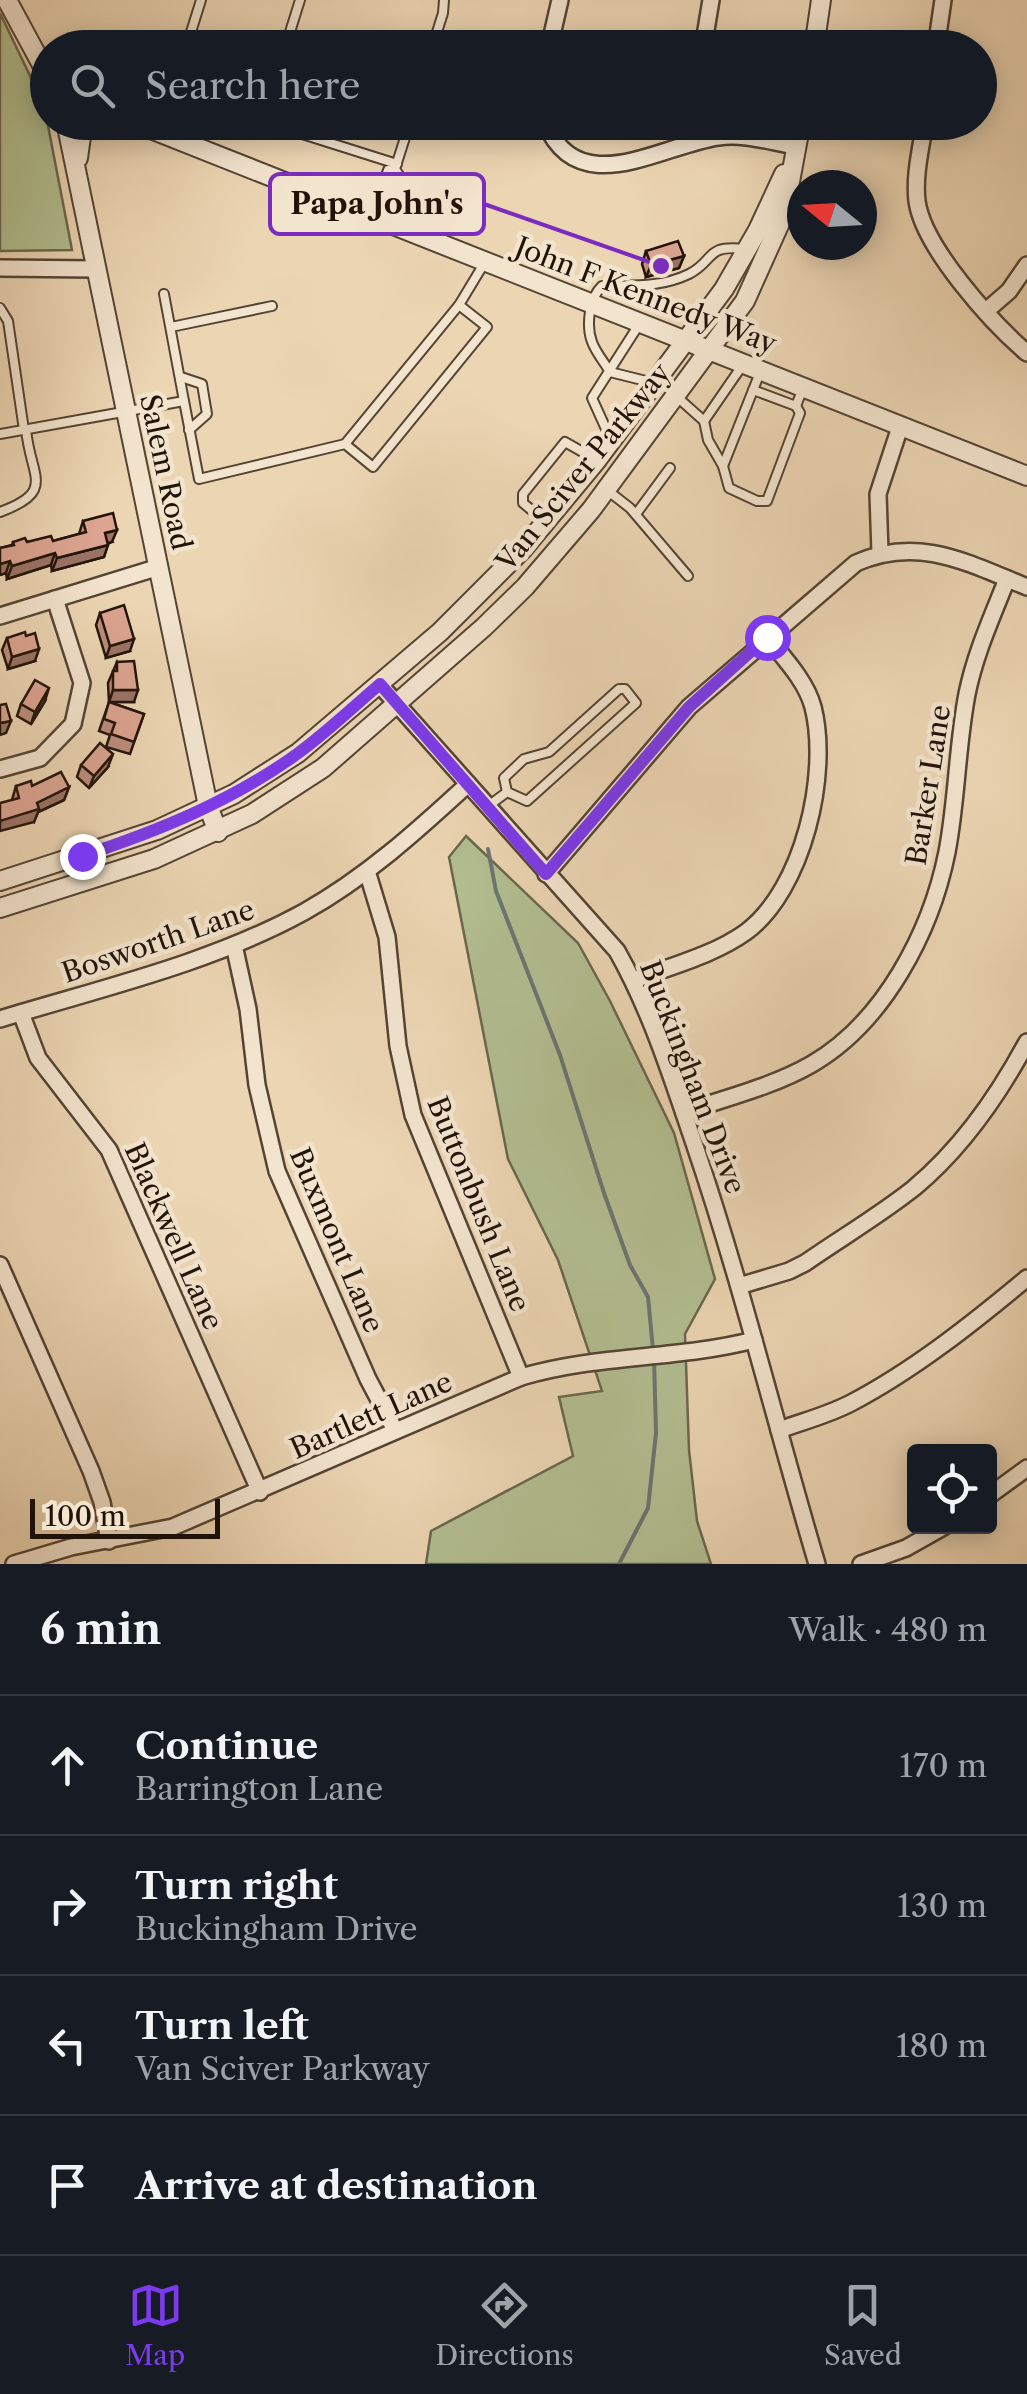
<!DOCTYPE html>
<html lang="en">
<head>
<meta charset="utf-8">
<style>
	:root { --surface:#171b24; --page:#20242c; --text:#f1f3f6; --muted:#9ea1a6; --line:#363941; --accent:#7c3aed }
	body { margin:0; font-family:"Libre Caslon Text",serif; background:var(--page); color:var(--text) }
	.controls { position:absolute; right:30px; bottom:30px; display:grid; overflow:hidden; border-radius:10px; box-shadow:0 5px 25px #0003 }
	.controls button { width:90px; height:90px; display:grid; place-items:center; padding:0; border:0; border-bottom:2px solid var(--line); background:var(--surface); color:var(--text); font:50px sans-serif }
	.compass { position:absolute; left:787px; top:170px; width:90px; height:90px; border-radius:50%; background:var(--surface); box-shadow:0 5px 25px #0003; rotate:288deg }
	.scale { position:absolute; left:30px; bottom:25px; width:190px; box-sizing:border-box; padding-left:10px; border:5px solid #221309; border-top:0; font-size:28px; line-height:35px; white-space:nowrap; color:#221309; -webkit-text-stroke:8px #f3e4ce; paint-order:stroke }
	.stop { position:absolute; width:30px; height:30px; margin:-22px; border:8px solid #7c3aed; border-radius:50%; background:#fff }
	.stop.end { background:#7c3aed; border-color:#fff; box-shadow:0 2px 10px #0008 }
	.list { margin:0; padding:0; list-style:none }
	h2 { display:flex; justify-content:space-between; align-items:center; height:130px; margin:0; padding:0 40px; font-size:42px }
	h2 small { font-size:32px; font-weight:400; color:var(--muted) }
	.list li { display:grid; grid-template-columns:65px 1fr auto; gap:30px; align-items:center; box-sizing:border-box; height:140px; padding:0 40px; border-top:2px solid var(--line) }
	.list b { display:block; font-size:38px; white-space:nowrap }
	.list p { margin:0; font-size:32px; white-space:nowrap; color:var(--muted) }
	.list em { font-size:32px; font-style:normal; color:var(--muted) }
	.icon { flex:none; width:55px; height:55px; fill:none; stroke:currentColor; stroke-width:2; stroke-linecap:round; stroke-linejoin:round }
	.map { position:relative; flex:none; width:1027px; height:1564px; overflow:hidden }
	.search { position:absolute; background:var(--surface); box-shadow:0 5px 25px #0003; left:30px; right:30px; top:30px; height:110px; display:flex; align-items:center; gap:25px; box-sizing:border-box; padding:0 35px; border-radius:55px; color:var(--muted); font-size:38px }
	.sheet { height:690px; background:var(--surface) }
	nav { display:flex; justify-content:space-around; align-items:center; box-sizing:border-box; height:140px; border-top:2px solid var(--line); background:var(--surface); font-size:28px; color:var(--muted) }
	nav a { display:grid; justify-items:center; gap:5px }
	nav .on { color:var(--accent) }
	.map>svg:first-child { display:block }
	.green { fill:#b2be91; stroke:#6a684d; stroke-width:2.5 }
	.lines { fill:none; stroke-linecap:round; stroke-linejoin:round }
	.stream { stroke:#6c7572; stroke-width:4 }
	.service-casing { stroke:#544434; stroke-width:12 }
	.minor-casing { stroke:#544434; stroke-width:20 }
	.tertiary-casing { stroke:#544434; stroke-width:22 }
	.service { stroke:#f3e4ce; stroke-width:8 }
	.minor { stroke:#f3e4ce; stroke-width:15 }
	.tertiary { stroke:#f3e4ce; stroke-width:18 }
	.wall { fill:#bd8d7d; stroke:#221309; stroke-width:2.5 }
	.shaded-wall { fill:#9a7366; stroke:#221309; stroke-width:2.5 }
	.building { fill:#dca491; stroke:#221309; stroke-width:2.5 }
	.route { stroke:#7c3aed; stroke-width:12 }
	.labels { text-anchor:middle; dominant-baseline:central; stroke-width:9; stroke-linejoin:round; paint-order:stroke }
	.street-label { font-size:28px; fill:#221309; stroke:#f3e4ce }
	.leader { fill:none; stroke:#7b2cbf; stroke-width:4 }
	.callout-dot { fill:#7b2cbf; stroke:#f3e4ce; stroke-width:4 }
	.callout { fill:#f3e4ce; stroke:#7b2cbf; stroke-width:4 }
	.callout-label { font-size:30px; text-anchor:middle; font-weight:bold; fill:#221309 }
</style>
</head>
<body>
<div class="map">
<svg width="1027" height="1564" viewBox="0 0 1027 1564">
	<rect width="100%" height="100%" fill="#ecd5b3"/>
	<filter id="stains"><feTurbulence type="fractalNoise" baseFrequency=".002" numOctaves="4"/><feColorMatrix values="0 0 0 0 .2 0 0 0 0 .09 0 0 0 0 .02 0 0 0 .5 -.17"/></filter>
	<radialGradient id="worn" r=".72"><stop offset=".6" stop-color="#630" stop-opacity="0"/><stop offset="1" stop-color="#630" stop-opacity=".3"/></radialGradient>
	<!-- green -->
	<g class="green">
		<polygon points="0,13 44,105 72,250 0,251"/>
		<polygon points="466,836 578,943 610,1001 674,1133 715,1279 685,1334 689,1450 697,1521 711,1564 426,1564 431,1531 573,1456 559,1397 602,1391 558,1260 508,1159 449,857"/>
	</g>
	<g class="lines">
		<!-- stream -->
		<g class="stream">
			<polyline points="488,849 496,891 560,1055 604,1193 630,1265 648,1297 653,1350"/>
			<polyline points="619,1564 648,1508 656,1433 654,1359"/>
		</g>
		<!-- service casing -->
		<g class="service-casing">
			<g id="service">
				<polyline points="288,37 320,48"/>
				<polyline points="186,48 201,0"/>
				<polyline points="285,48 300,0"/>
				<polyline points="432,48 443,13 444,0"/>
				<polyline points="264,122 397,164"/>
				<polyline points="384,201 380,194 388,170 395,169"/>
				<polyline points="378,218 399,175 395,169 410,122"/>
				<polyline points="164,294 184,401"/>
				<polyline points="0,308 8,321 24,430"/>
				<polyline points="171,327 272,306"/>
				<polyline points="181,377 202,384 207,414 189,430"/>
				<path d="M654 383 610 372C605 363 596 353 592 342 586 326 589 298 602 286 632 285 660 288 689 274 715 261 705 244 744 249"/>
				<polyline points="753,390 796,406 803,388"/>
				<polyline points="676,396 704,421 708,440 723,466 761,370"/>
				<polyline points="704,421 744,363"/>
				<polyline points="0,434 184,401 199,479 345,444 373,467 487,327 459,305 485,262"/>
				<polyline points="611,440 592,398 640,323"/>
				<polyline points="345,444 459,305"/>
				<polyline points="723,466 729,488 757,501 767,501 800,413 796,406"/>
				<polyline points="607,490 630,508 688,576"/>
				<path d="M0 512C57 491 30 477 26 429"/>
				<polyline points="636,514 670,468"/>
				<polyline points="546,522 523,503 523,494 565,442 595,459"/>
				<polyline points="487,807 507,792 527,801 636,703 625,689 619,689 549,752 524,759 504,778 507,792"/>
			</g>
		</g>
		<!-- minor casing -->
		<g class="minor-casing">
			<g id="minor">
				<polyline points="549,48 560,0"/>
				<polyline points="703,48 711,0"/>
				<polyline points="936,48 943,0"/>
				<path d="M545 122C578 203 661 145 718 137 744 133 771 142 796 146"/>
				<path d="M925 122C921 148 914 175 917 201 923 247 992 323 1027 353"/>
				<polyline points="0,268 94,269"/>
				<polyline points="986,311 1009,291 1027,265"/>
				<polyline points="880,553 878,494 900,427"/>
				<polyline points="0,616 159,567"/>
				<path d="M380 685 617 951C652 1013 673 1082 696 1149 742 1285 776 1426 817 1564"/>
				<polyline points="0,769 40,758 73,724 82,683 55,599"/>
				<polyline points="367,871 387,937 398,1046 413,1115 521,1377"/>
				<path d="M546 874 689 707 856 563C918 535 968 563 1027 587"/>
				<polyline points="234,945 248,1009 257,1085 277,1171 368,1379 395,1430"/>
				<path d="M634 980C671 966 714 955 746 932 803 890 830 774 813 707 806 681 784 658 767 637"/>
				<polyline points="21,1013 38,1058 109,1150 260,1492"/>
				<path d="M0 1019C102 988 211 963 304 912 365 878 417 831 468 784"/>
				<path d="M684 1112C726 1098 774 1086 812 1064 884 1022 931 932 947 852 957 800 957 746 967 694 975 654 992 617 1007 579"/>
				<polyline points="0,1265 91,1471 102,1502 109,1541"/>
				<path d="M739 1286 789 1271 805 1263C841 1238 880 1215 914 1188 962 1148 998 1096 1027 1042"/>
				<path d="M779 1430C804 1421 828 1415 851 1403 914 1370 973 1323 1027 1278"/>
				<polyline points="990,1495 1027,1468"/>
				<path d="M14 1564 71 1547 173 1527 521 1377C598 1354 675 1360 754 1340"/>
				<polyline points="861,1564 906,1548 945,1526"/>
			</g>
		</g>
		<!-- tertiary casing -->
		<g class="tertiary-casing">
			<g id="tertiary">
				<polyline points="7,0 48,76"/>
				<polyline points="814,48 821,0"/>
				<polyline points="66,122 208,806 218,832"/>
				<polyline points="133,122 1027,476"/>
				<polyline points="78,158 83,122"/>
				<polyline points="0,881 157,830 234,794 298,753 440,632 523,549 597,460 724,289 758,230 784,174"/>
				<polyline points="0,908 154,859 252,814 323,768 484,627 525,587 591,510 745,301 784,214 801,122"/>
			</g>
		</g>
		<!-- service -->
		<use href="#service" class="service"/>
		<!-- minor -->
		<use href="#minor" class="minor"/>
		<!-- tertiary -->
		<use href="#tertiary" class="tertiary"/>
	</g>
	<!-- wall -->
	<g class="wall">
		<polygon points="646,251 684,256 679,268 646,277 642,264"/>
		<polygon points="83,521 112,542 108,543 104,557 52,571 51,565 7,579 6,573 0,575 0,548 12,545 13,542 53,541 79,534"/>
		<polygon points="100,613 130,651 106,658 96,625"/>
		<polygon points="7,638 35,661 8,669 2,650"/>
		<polygon points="117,662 134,702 109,702 108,683"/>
		<polygon points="45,701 31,724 17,716 21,704"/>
		<polygon points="109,702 144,714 130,754 106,747 110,735 99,731"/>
		<polygon points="81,765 108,767 89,788 77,777"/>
		<polygon points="16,786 32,786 69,787 64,800 38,812 34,822 12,800"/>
	</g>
	<!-- shaded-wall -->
	<g class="shaded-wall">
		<polygon points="684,256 679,268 646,277 651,265"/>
		<polygon points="117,530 112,542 101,545 105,533"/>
		<polygon points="108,545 104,557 52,571 57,558"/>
		<polygon points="55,553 51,565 7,579 12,566"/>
		<polygon points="10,561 6,573 0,575 0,564"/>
		<polygon points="134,639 130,651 106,658 110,646"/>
		<polygon points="39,649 35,661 8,669 12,657"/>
		<polygon points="49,688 45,701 31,724 35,712"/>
		<polygon points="113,690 138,690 134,702 109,702"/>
		<polygon points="11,721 6,733 0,735 0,723"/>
		<polygon points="113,754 108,767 89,788 94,776"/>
		<polygon points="69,787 64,800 38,812 34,822 0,831 0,821"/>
	</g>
	<!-- building -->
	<g class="building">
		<polygon points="678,241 684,256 651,265 646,251"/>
		<polygon points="113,513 117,530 105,533 108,545 57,558 55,553 12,566 10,561 0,564 0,548 14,545 13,542 25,538 27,542 51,536 53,541 86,532 83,521"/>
		<polygon points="124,605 134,639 110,646 100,613"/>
		<polygon points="25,632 26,636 35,633 39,649 12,657 7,638"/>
		<polygon points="134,661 138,690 113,690 113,671 117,671 117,662"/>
		<polygon points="35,680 49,688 35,712 21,704"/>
		<polygon points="109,702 144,714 134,742 111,734 115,723 104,719"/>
		<polygon points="6,704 11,721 0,723 0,705"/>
		<polygon points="100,743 113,754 94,776 81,765"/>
		<polygon points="61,772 69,787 37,803 39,809 0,821 0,803 19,798 16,786 31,781 32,786"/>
	</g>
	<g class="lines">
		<!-- route -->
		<path class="route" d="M82 856C158 831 232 801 297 754 326 733 352 708 380 684L546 874 689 707 767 637"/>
	</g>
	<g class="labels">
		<!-- street labels -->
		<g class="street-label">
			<text transform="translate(646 295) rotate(21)">John F Kennedy Way</text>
			<text transform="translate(583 467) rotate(-51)">Van Sciver Parkway</text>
			<text transform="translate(166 472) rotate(78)">Salem Road</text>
			<text transform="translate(928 785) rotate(-81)">Barker Lane</text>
			<text transform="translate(158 941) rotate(-19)">Bosworth Lane</text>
			<text transform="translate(693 1077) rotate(69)">Buckingham Drive</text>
			<text transform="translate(479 1204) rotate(68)">Buttonbush Lane</text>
			<text transform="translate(174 1236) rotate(66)">Blackwell Lane</text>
			<text transform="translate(337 1240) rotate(67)">Buxmont Lane</text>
			<text transform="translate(371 1415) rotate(-24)">Bartlett Lane</text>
		</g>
	</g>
	<!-- callouts -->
	<path class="leader" d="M661 266L484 204"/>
	<circle class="callout-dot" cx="661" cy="266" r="10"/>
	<rect class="callout" x="270" y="174" width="214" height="60" rx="10"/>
	<g class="callout-label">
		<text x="377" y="214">Papa John's</text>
	</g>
	<rect width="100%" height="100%" filter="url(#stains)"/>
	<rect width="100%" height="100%" fill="url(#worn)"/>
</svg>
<div class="controls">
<button><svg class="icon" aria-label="locate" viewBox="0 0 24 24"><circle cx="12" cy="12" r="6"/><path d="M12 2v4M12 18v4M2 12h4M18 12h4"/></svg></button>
</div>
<svg class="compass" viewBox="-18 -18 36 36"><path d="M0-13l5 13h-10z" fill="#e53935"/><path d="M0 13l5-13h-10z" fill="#9ea1a6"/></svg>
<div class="scale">100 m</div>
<div class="stop" style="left:767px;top:637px"></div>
<div class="stop end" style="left:82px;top:856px"></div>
<div class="search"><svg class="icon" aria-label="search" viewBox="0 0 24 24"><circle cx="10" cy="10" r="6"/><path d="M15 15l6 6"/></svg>Search here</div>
</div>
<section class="sheet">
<h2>6 min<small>Walk · 480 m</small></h2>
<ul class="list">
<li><svg class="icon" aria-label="ahead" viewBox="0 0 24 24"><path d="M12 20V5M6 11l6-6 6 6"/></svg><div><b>Continue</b><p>Barrington Lane</p></div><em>170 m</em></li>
<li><svg class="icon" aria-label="right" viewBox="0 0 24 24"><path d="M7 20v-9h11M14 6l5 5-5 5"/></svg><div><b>Turn right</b><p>Buckingham Drive</p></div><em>130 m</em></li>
<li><svg class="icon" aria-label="left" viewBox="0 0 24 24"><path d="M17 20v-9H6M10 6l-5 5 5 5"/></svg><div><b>Turn left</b><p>Van Sciver Parkway</p></div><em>180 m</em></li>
<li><svg class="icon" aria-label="arrive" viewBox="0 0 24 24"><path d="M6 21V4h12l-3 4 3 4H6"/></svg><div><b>Arrive at destination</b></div></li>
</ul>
</section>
<nav>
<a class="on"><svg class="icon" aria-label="map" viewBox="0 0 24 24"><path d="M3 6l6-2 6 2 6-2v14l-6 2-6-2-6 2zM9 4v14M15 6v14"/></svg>Map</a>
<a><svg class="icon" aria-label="directions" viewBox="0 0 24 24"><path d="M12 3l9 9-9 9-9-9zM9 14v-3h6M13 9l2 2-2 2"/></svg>Directions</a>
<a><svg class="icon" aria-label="saved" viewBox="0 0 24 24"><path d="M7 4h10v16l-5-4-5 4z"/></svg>Saved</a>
</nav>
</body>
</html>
